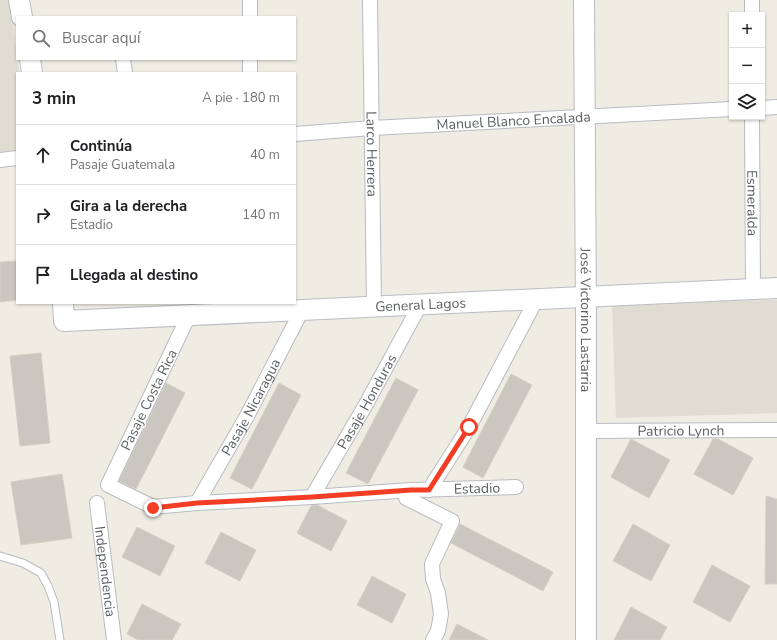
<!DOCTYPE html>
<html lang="es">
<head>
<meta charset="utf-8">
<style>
	:root { --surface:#fff; --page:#f6f6f6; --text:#202124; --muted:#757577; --line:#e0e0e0 }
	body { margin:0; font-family:"Nunito Sans",sans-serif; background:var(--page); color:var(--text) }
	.controls { position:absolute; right:12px; top:12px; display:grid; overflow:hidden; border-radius:0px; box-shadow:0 1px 3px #0004 }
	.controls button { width:36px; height:36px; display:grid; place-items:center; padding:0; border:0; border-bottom:1px solid var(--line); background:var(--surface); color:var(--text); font:20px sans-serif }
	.stop { position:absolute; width:12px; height:12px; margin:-9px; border:3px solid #f33d25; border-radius:50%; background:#fff }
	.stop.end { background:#f33d25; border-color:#fff; box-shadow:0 1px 4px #0008 }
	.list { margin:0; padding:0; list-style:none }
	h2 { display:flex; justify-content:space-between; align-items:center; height:52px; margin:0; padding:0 16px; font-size:17px }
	h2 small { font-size:13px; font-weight:400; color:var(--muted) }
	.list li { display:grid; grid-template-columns:26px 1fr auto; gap:12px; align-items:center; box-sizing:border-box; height:60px; padding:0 16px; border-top:1px solid var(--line) }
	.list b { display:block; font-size:15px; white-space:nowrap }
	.list p { margin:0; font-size:13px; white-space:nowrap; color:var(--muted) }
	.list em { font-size:13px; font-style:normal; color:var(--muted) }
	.icon { flex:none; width:22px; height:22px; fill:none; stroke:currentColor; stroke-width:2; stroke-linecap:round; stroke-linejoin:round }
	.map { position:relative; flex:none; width:777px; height:640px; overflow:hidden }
	.search { position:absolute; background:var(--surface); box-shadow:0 1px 3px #0004; left:16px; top:16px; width:280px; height:44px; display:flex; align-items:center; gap:10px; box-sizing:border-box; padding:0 14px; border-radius:0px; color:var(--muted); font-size:15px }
	.panel { position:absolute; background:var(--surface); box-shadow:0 1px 3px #0004; left:16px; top:72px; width:280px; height:232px; border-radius:0px }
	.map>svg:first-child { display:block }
	.education { fill:#dfdcd2 }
	.building { fill:#cac7c0; stroke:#d4cfc1 }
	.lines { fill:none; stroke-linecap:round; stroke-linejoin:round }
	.lane-casing { stroke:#b8bbc0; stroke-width:9 }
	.street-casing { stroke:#b8bbc0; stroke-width:16 }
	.secondary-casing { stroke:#b9bcc2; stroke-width:22 }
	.lane { stroke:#fff; stroke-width:7 }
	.street { stroke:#fff; stroke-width:14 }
	.secondary { stroke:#fff; stroke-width:20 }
	.route { stroke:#f33d25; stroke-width:5 }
	.labels { text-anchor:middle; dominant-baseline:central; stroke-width:3; stroke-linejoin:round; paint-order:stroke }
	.street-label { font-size:14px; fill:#5b5f65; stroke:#fff }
</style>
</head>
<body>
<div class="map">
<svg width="777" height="640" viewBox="0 0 777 640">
	<rect width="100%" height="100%" fill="#efede3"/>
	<!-- education -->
	<g class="education">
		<polygon points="0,0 10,0 19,73 17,73 17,152 0,154"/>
		<polygon points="777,300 777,413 616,418 612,304"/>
	</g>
	<!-- building -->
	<g class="building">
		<polygon points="17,261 17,300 0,302 0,262"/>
		<polygon points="41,353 50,443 20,446 10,356"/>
		<polygon points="511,374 532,385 483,478 463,467"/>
		<polygon points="396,378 418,390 368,484 346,473"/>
		<polygon points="166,383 185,393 136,489 119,481"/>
		<polygon points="279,383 301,395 252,489 230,478"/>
		<polygon points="631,439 670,460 649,498 611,477"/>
		<polygon points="713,439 718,439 753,458 733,495 694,474"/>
		<polygon points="62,474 72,538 21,545 11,482"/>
		<polygon points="766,496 777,499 777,584 765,584"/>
		<polygon points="317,505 347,521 331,551 297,533 311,506"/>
		<polygon points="460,524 553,572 543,591 451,543"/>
		<polygon points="633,524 670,545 651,581 613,561"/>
		<polygon points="137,527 175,546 160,576 122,557"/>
		<polygon points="221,532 256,550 240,581 205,563"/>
		<polygon points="712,565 750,586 730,622 693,602"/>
		<polygon points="372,576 406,594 392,623 357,605"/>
		<polygon points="142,604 181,624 172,640 138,640 127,634"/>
		<polygon points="631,607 667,627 660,640 614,640"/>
		<polygon points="457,624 488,640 449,640"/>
	</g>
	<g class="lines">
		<!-- lane casing -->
		<g class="lane-casing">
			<polyline id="lane" points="0,556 23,563 41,573 48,586 54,602 60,640"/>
		</g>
		<!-- street casing -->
		<g class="street-casing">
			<g id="street">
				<polyline points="250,0 250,17"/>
				<path id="s1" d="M370 0 374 307"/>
				<polyline points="752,0 752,15"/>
				<polyline points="123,59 125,73"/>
				<polyline points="250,59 250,73"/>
				<polyline points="762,108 777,107"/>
				<path id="s2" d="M752 117 753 290"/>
				<path id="s3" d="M295 134 372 128 732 109"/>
				<polyline points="0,160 17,158"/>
				<path id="s4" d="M189 315 108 485 153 507 197 503 312 497 411 490 516 487"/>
				<path id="s5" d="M586 431 777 430"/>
				<polyline points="411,490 406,498 452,521 432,564 433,579 438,593 441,614 438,631 433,640"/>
				<polyline points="429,490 469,427 536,300"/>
				<path id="s6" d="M312 497 365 406 420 305"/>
				<path id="s7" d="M97 503 114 640"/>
				<path id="s8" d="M197 503 247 416 302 310"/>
			</g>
		</g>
		<!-- secondary casing -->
		<g class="secondary-casing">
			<g id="secondary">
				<polyline points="19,0 22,17"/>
				<path id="s9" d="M584 0 586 315V640"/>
				<polyline points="30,59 32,73"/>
				<path id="s10" d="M63 303 64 321 777 288"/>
			</g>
		</g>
		<!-- lane -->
		<use href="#lane" class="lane"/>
		<!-- street -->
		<use href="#street" class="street"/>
		<!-- secondary -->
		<use href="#secondary" class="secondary"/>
	</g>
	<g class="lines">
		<!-- route -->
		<polyline class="route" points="153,508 197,503 312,497 411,490 429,490 469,427"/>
	</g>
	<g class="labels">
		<!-- street labels -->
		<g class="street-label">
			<text stroke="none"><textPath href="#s3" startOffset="219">Manuel Blanco Encalada</textPath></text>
			<text stroke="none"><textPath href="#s1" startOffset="154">Larco Herrera</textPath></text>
			<text stroke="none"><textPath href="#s2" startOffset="86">Esmeralda</textPath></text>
			<text stroke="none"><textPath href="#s10" startOffset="375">General Lagos</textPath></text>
			<text stroke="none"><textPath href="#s9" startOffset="320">José Victorino Lastarria</textPath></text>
			<text transform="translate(149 400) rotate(-64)">Pasaje Costa Rica</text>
			<text stroke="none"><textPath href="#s6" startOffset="110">Pasaje Honduras</textPath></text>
			<text stroke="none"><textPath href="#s8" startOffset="110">Pasaje Nicaragua</textPath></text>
			<text stroke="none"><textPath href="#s5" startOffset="95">Patricio Lynch</textPath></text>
			<text stroke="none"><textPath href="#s4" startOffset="563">Estadio</textPath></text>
			<text stroke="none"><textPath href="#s7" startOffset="69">Independencia</textPath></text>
		</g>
	</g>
</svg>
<div class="controls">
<button>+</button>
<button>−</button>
<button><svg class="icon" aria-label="layers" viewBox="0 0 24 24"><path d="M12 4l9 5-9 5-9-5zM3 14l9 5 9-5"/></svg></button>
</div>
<div class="stop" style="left:469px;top:427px"></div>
<div class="stop end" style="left:153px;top:508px"></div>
<div class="search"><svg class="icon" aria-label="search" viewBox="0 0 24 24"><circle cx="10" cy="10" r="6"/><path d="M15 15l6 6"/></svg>Buscar aquí</div>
<section class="panel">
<h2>3 min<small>A pie · 180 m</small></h2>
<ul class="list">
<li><svg class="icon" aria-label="ahead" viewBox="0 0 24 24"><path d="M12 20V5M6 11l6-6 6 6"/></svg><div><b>Continúa</b><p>Pasaje Guatemala</p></div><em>40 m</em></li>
<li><svg class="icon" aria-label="right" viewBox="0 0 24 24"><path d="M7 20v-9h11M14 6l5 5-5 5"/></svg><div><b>Gira a la derecha</b><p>Estadio</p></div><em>140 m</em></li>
<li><svg class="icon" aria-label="arrive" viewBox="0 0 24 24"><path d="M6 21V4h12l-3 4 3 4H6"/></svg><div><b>Llegada al destino</b></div></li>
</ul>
</section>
</div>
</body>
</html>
